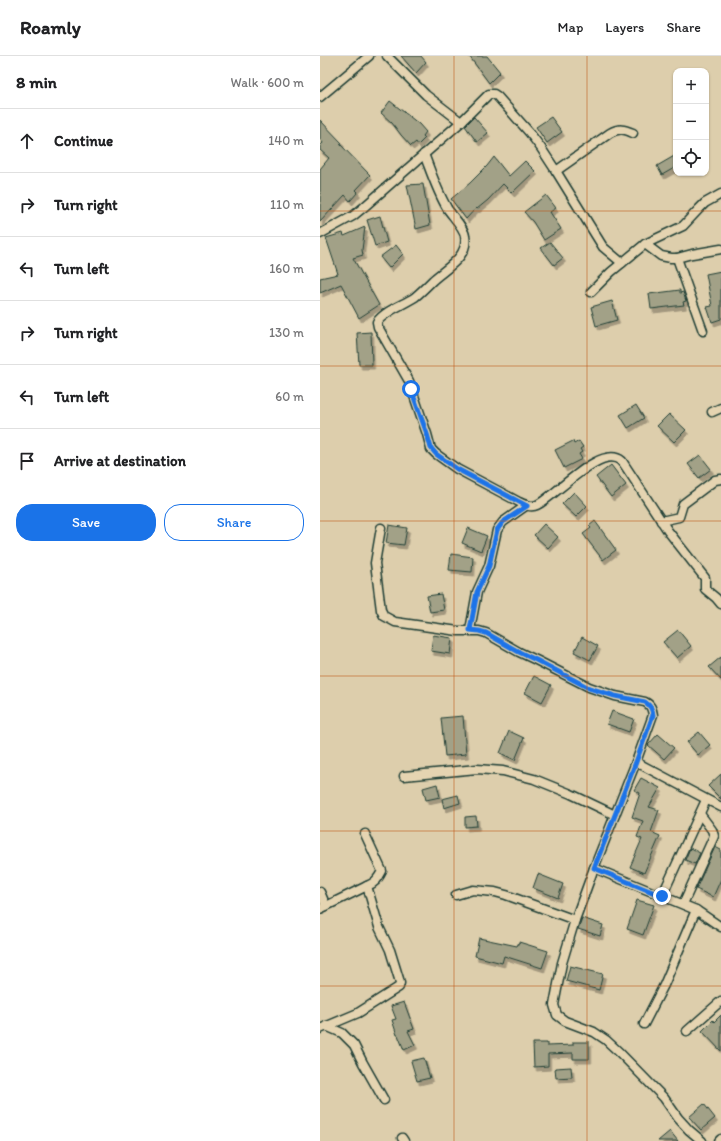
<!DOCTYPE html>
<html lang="en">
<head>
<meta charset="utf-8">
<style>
	:root { --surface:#fff; --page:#f6f6f6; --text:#202124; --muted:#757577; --line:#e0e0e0; --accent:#1a73e8 }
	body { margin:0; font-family:Itim,sans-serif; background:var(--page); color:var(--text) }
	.controls { position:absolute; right:12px; top:12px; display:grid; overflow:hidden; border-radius:8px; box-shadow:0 1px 3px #0004 }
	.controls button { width:36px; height:36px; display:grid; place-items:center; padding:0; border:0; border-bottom:1px solid var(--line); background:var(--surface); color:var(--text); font:20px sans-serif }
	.stop { position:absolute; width:12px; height:12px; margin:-9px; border:3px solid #1a73e8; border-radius:50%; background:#fff }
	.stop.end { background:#1a73e8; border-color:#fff; box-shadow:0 1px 4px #0008 }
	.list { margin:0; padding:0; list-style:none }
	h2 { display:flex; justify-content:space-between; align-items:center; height:52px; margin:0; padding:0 16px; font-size:17px }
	h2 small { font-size:13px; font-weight:400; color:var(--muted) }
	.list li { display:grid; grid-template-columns:26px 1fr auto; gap:12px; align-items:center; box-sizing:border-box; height:64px; padding:0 16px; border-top:1px solid var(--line) }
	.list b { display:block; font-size:15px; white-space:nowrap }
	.list em { font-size:13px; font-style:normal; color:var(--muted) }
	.actions { display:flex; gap:8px; padding:12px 16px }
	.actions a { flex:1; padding:9px 0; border:1px solid var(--accent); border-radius:16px; text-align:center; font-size:14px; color:var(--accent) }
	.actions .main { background:var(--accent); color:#fff }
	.icon { flex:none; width:22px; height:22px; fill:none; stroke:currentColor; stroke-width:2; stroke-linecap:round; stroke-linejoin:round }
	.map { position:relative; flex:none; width:401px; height:1085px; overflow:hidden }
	header { display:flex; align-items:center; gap:24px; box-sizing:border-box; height:56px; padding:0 20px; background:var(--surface); border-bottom:1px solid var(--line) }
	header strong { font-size:19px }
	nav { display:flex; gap:22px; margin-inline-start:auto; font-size:14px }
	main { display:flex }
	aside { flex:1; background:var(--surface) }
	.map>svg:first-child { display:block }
	.building { fill:#a2a187; stroke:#1f3d34; filter:url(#shadow) }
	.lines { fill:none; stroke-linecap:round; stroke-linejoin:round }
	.minor-casing { stroke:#1f3d34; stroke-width:11 }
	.minor { stroke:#e5d4b1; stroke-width:8 }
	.route { stroke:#1a73e8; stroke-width:5 }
	.grid { fill:none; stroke:#c05314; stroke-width:1; stroke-opacity:0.55 }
</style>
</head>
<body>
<header>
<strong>Roamly</strong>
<nav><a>Map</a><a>Layers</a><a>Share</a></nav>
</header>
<main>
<aside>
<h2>8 min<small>Walk · 600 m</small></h2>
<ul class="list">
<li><svg class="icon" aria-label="ahead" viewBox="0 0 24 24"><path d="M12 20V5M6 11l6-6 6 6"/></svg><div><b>Continue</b></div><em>140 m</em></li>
<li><svg class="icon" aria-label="right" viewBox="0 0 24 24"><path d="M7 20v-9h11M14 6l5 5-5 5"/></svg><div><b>Turn right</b></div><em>110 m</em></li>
<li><svg class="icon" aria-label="left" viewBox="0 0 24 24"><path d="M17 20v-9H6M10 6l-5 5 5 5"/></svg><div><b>Turn left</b></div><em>160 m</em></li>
<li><svg class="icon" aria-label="right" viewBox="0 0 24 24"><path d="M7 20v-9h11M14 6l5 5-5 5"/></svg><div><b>Turn right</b></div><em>130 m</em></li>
<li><svg class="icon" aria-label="left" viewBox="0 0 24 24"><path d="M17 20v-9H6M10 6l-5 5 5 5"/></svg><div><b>Turn left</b></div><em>60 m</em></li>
<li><svg class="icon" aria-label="arrive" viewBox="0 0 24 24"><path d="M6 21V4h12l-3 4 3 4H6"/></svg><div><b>Arrive at destination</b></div></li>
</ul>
<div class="actions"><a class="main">Save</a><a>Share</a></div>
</aside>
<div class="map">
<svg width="401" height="1085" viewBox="0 0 401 1085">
	<defs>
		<filter id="shadow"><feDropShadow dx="2.5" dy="4" stdDeviation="0" flood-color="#0004"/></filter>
	</defs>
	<rect width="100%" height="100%" fill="#ddceac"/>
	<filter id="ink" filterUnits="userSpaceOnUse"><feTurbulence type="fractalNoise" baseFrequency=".025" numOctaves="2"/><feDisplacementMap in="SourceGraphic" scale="8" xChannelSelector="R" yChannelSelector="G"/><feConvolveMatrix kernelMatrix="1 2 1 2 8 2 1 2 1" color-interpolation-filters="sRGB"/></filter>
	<g filter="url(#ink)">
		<!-- building -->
		<g class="building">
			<polygon points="81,0 101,0 106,6 96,17"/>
			<polygon points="149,0 167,0 180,16 169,27"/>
			<polygon points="70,45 99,68 106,76 103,80 105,82 98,89 96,86 91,90 81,79 72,67 61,57"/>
			<polygon points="154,61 168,77 157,86 145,70"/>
			<polygon points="231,61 242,76 227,87 216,71"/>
			<polygon points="0,64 22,87 20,88 50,119 36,134 38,136 30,145 25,139 0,166 0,113 9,102 0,94 0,90 3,87 0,83"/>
			<polygon points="356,99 356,111 342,119 337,110"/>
			<polygon points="174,101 189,120 205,105 215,115 192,137 183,128 168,144 157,153 156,152 146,163 131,143 150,127 167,110"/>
			<polygon points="103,128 110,169 96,173 87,129"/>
			<polygon points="226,139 236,152 230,156 241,173 224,184 213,166 204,156"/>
			<polygon points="60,160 67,186 55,190 47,164"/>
			<polygon points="45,171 42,194 43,199 33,202 59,249 39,262 21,228 0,237 0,222 18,218 6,182 23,177 24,180"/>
			<polygon points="230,186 243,202 234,209 221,192"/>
			<polygon points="76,189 83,198 69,212 60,201"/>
			<polygon points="401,215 401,263 392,266 387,251 392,250 386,218"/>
			<polygon points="360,234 360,237 363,236 366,245 363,246 364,249 331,253 329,238"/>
			<polygon points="292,245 297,264 276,270 271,251"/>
			<polygon points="51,276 52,309 39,309 37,277"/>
			<polygon points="316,349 324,362 308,372 300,359"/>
			<polygon points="349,358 366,374 354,386 337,370"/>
			<polygon points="253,385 254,388 259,385 263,391 260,393 262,396 259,398 262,403 244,412 235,394"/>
			<polygon points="380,399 391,413 379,422 368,408"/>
			<polygon points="291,409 306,429 291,441 276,421"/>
			<polygon points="254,436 267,450 256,461 242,448"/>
			<polygon points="275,465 296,494 283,504 263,478 271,472 269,470"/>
			<polygon points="224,468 238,481 228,492 214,479"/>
			<polygon points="69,469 87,472 84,489 66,487"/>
			<polygon points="148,472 167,480 161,495 142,487"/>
			<polygon points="131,498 153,501 152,516 129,514"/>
			<polygon points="121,538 124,554 110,556 107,540"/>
			<polygon points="358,574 371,590 357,602 343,586"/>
			<polygon points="113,579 132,582 130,598 111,595"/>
			<polygon points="262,581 278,590 270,604 254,596"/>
			<polygon points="401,601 401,624 389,611"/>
			<polygon points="214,620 231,629 222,646 205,637"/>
			<polygon points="292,655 314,663 309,676 287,668"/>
			<polygon points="143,660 146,698 125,700 121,662"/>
			<polygon points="189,675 204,682 195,704 180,697"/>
			<polygon points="379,676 390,689 378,699 367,686"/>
			<polygon points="338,678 354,692 344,703 328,689"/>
			<polygon points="401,718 401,743 388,730"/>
			<polygon points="321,722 340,732 329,751 339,754 331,776 340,780 324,817 310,811 322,783 317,781 323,765 312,761 320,737 314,734"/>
			<polygon points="117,728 120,741 106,744 103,732"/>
			<polygon points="138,739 140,747 124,752 122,743"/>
			<polygon points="156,760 157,770 145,771 145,761"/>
			<polygon points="395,791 401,794 401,823 393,841 376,833"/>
			<polygon points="370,792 380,797 375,808 365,804"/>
			<polygon points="218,818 243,828 238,842 213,832"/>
			<polygon points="317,844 334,849 323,879 307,873"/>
			<polygon points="262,862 283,869 280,880 258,873"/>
			<polygon points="159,882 197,890 199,886 228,895 222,912 184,900 182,907 155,900"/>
			<polygon points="250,910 283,918 279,934 246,925"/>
			<polygon points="84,946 94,973 88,975 95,989 84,994 78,979 77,979 72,964 76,963 71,950"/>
			<polygon points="401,959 401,995 382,975 393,964 394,966"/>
			<polygon points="253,986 269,986 269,1003 253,1003 253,997 228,998 228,1010 214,1011 213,987 227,987 227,990 253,989"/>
			<polygon points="104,1002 110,1022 97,1025 91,1005"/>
			<polygon points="251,1011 252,1021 236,1022 235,1012"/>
			<polygon points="384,1048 395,1062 381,1074 369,1061"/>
			<polygon points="350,1075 358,1085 338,1085"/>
		</g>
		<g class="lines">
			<!-- minor casing -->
			<g class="minor-casing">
				<g id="minor">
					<polyline points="67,0 106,39 141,66"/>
					<polyline points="0,41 49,0"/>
					<path d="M104 98C111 116 117 135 127 152 132 160 144 171 145 180 149 201 126 212 113 224 107 230 101 236 95 241 83 249 66 254 57 266L58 271 89 325 107 378 111 393 116 398 137 413 199 446C205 449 211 452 217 449 236 440 281 387 302 405L348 475 385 522V533L396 542 401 548"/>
					<path d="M236 115 290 77C299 72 304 73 313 77"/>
					<polyline points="0,178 33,160 44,151 141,66 169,38 174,38 177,40 209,76 221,92 236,115 283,191 302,207"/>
					<polyline points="325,188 341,200 351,202 357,202 372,198 401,193"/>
					<polyline points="357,202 383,275"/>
					<polyline points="271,236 291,216 325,188 363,170 379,153 385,147 401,138"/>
					<polyline points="392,356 401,352"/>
					<polyline points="341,465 359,461 363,448 395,424 401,423"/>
					<path d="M61 472 55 507 61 554 64 560 75 566 138 575H159L166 577 199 596 216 604 269 631 295 640 325 646C331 649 332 653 333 659L316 706 274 812 255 864 242 907 234 949 237 959 245 965 274 976 286 984 300 997 344 1042 358 1062 369 1074 382 1085"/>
					<polyline points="150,574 157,536 169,510 177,474 183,466 207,449"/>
					<polyline points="316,706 401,751"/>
					<polyline points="84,720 157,713 183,715 214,723 251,738 295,759"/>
					<polyline points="274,812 376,854 401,871"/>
					<polyline points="0,836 6,850"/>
					<polyline points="136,839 153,834 175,836 186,839 255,864"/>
					<polyline points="342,840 386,744"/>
					<polyline points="363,848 394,780 392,774 380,758"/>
					<path d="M0 853 47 830C55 827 58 823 62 815L45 778"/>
					<polyline points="324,968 344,929 376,854"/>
					<polyline points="6,970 22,977 34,989 43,1007 64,1044"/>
					<polyline points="0,973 38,957 79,931 80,927 79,923 70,894 59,871 47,830"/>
					<polyline points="367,975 401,945"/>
					<polyline points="82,1082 84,1085"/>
					<polyline points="399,1085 401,1083"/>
				</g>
			</g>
			<!-- minor -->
			<use href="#minor" class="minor"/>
		</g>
	</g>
	<g class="lines" filter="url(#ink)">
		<!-- route -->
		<path class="route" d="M91 333 107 378 111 392 116 398 137 413 207 450 183 466 177 474 169 510 157 536 150 574 159 575 166 577 199 596 216 604 269 632 295 640 325 646C331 650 332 653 333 659L316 706 274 812 342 840"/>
	</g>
	<!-- grid -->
	<path class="grid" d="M134 0V1085M267 0V1085M0 155H401M0 310H401M0 465H401M0 620H401M0 775H401M0 930H401"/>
</svg>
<div class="controls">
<button>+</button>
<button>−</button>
<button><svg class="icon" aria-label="locate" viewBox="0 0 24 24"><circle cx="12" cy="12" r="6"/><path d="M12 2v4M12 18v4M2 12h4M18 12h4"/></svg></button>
</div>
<div class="stop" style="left:91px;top:333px"></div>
<div class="stop end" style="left:342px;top:840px"></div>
</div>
</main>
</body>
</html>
